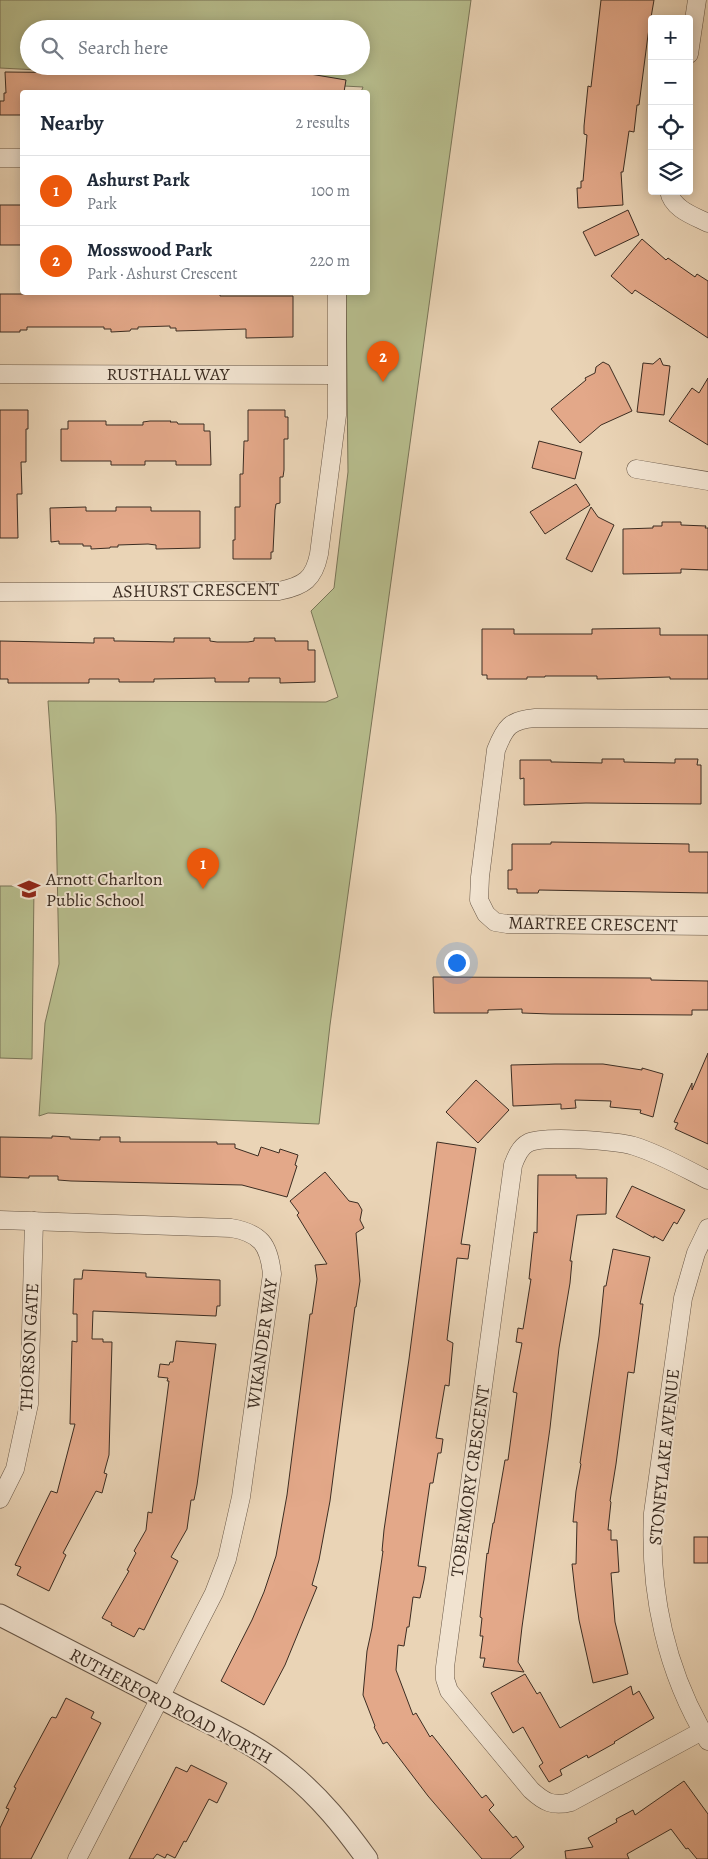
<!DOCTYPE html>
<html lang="en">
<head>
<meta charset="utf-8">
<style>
	:root { --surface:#fff; --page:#f2f2f3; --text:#1f2937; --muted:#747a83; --line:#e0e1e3; --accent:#ea580c }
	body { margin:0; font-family:Alegreya,serif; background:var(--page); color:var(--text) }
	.controls { position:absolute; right:15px; top:15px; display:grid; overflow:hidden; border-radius:5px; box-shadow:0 2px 12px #0003 }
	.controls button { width:45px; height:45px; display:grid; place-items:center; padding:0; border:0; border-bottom:1px solid var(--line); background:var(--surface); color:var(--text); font:25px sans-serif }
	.you { position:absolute; left:456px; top:962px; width:18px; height:18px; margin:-12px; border:4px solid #fff; border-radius:50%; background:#1a73e8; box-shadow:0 0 0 8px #1a73e833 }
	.badge { display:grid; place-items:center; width:32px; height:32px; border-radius:50%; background:var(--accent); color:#fff; font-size:16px; font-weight:700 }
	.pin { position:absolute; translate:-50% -41px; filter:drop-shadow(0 1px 2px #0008) }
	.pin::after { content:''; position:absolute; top:26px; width:18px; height:15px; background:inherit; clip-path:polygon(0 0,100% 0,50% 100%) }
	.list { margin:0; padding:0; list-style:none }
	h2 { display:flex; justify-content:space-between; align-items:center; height:65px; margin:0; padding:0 20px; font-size:21px }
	h2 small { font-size:16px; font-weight:400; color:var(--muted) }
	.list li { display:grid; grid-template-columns:32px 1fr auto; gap:15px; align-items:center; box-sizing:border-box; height:70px; padding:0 20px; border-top:1px solid var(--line) }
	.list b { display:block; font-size:19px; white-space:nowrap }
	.list p { margin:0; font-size:16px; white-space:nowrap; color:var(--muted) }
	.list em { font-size:16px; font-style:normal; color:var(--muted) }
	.icon { flex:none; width:28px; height:28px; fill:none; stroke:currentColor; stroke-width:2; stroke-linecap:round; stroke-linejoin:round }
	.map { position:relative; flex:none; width:708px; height:1859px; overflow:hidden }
	.search { position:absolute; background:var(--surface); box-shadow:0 2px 12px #0003; left:20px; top:20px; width:350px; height:55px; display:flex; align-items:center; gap:12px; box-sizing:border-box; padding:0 18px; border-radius:28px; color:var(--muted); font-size:19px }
	.panel { position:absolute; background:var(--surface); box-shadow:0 2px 12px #0003; left:20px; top:90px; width:350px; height:205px; border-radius:5px }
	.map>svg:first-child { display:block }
	.green { fill:#b7bd8d; stroke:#7a7558; fill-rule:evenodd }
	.building { fill:#e3a889; stroke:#3c2d22 }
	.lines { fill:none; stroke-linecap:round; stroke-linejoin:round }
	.minor-casing { stroke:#685747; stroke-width:19 }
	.tertiary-casing { stroke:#685747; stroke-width:23 }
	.minor { stroke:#f1e3d0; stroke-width:18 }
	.tertiary { stroke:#f1e3d0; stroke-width:21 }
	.labels { text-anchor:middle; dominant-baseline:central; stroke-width:4; stroke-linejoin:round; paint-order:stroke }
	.street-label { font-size:18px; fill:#3c2d22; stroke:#f1e3d0 }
	.poi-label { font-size:18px; fill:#3c2d22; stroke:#f1e3d0; text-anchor:start }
</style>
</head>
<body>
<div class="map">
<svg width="708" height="1859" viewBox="0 0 708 1859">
	<rect width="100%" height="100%" fill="#ead4b6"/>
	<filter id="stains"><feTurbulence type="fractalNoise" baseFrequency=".004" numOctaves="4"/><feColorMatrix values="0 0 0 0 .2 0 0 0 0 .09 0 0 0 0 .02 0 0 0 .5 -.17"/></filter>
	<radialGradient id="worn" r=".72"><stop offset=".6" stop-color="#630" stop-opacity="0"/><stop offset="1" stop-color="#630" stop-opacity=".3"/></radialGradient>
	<!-- green -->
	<g class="green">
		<path d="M0 0H471L330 1025 319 1124 48 1113 39 1116 45 1023 59 964 56 815 48 701 326 702 338 697 311 611 334 588 348 472 346 293 368 292V92H361L363 87 0 68ZM29 29H361V66H29Z"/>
		<polygon points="0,886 34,886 32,1059 0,1058"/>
	</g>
	<!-- building -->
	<g class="building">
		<polygon points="601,0 654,0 648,35 639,105 637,105 634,132 629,131 623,172 621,172 623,205 578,208 577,188 581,188 581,181 583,181 587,135 584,134 584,126 588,86 591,87"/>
		<polygon points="103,70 304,73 346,80 344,92 22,92 22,115 0,115 0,101 4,101 4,93 6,93 5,72 103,73"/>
		<rect x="0" y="205" width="22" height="40"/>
		<polygon points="628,210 639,235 595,256 583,232"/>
		<polygon points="642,239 666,260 668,258 695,277 697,274 708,281 708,338 635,290 632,294 611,276"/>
		<polygon points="25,292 106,292 106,294 171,292 171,294 220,294 220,296 293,296 293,337 246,338 246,329 176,331 176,328 170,328 170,326 138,327 138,329 131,329 130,331 111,332 111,329 104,329 104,327 27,327 27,330 20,330 20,332 0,332 0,294 25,294"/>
		<polygon points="660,358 663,365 670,366 664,415 637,412 643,363 653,364"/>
		<polygon points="603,362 609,365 632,411 601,425 580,443 551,409 586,380 585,378 595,373 596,367"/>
		<polygon points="708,378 708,445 669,421 692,388 699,393"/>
		<polygon points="0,410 28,410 28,429 26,429 26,462 21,462 22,494 17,494 18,538 0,538"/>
		<polygon points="248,410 285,410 285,417 288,417 288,439 284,439 284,470 283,477 280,477 280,503 276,504 275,510 273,552 271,552 271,559 233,559 233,540 235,540 235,507 240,507 240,474 243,474 244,441 248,441"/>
		<polygon points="68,421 106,421 106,425 143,425 143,422 150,421 171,421 170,422 177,422 178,424 204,424 204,431 210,431 211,465 176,465 176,461 145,461 145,465 111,465 111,461 61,461 61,429 68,429"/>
		<polygon points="539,441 582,452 575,479 532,468"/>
		<polygon points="576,484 590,505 545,534 530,512"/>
		<polygon points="86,507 86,511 116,511 116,507 151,507 151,511 200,511 200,548 156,549 156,545 148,544 118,545 118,547 110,547 110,548 91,549 91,546 83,546 83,544 59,544 59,541 51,542 50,508"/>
		<polygon points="591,507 598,517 614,525 592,572 566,559"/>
		<polygon points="662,522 681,522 681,525 706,526 705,528 708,528 708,570 681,569 681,573 623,574 623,529 653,528 653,526 662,526"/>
		<polygon points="660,628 660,635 708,635 708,679 670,679 670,677 597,679 597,676 545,676 545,677 527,677 527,679 487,679 487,675 482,675 482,629 514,629 514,634 592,634 592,629"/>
		<polygon points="94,638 114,638 114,641 122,641 174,642 174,638 210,638 210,641 217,642 248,642 254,641 254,638 275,638 275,641 308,641 308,650 315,650 315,682 280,683 280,678 249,678 249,682 215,682 215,678 154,679 154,682 119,682 119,679 89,679 89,683 8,683 8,679 0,679 0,641 94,643"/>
		<polygon points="602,759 624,759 624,762 675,763 675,759 698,759 697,765 701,765 701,804 586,803 524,805 524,778 520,779 520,760 551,760 551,762 555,762 602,763"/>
		<polygon points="551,842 689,844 689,852 708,852 708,893 539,890 538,893 517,893 517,889 508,889 508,870 512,870 512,844 551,844"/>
		<polygon points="433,977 651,978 651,980 708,981 708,1010 692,1010 692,1015 551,1014 522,1013 522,1009 488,1010 488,1013 434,1013"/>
		<polygon points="708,1053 708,1144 675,1129 678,1123 674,1122 692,1083 692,1090"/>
		<polygon points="555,1064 603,1064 642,1070 642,1068 663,1074 653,1117 640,1113 641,1110 610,1107 611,1101 575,1100 576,1108 561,1109 561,1104 513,1106 511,1065"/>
		<polygon points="476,1080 509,1110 478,1143 446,1112"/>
		<polygon points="52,1136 70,1137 70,1139 100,1140 100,1137 120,1137 120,1142 217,1142 217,1144 235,1144 235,1148 258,1156 261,1147 279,1153 280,1149 298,1155 295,1165 297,1166 287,1197 242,1185 71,1181 58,1180 58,1176 29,1176 29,1178 0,1177 0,1137 52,1138"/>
		<polygon points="437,1142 476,1148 461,1244 470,1245 468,1259 457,1258 447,1340 453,1343 449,1386 445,1385 436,1438 443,1439 441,1453 438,1453 433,1483 430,1483 418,1566 426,1567 424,1580 420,1598 413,1597 409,1627 407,1627 404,1646 398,1645 396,1670 413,1715 416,1713 430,1737 432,1735 482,1798 486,1795 494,1805 489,1810 513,1838 516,1836 524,1847 510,1859 482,1859 428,1796 387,1742 383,1744 374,1727 375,1726 363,1695 367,1651 372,1628 383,1551 382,1551 384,1530 409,1359"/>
		<polygon points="325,1172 349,1201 358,1203 362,1210 360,1220 364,1228 356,1233 360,1281 356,1307 355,1307 330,1501 319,1560 312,1585 317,1587 285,1665 264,1705 221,1681 252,1620 264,1592 276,1556 287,1495 310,1314 312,1314 317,1279 315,1265 327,1264 297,1215 299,1213 290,1201"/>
		<polygon points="538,1175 576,1175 576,1178 607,1178 606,1214 577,1215 570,1261 572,1261 570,1283 559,1348 550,1428 522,1627 518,1662 524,1672 483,1667 485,1658 480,1658 483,1636 480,1636 482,1618 480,1617 487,1553 488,1554 493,1523 494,1523 505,1460 508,1460 517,1393 513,1392 522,1343 516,1342 518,1328 523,1329 531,1279 529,1279 534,1232 537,1233"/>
		<polygon points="632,1186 685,1210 677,1224 674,1222 663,1241 654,1236 654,1238 616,1217"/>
		<polygon points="613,1249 650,1257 640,1304 643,1304 634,1373 628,1372 616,1464 610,1501 611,1502 608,1530 611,1530 611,1540 617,1540 619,1572 611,1573 615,1622 628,1674 593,1683 579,1620 575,1591 572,1564 576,1564 577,1522 573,1522 576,1491 581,1464 580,1463 599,1336 604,1286 606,1286"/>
		<polygon points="83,1270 146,1273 146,1277 170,1278 220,1280 220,1306 217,1306 216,1316 93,1311 92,1339 103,1339 103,1342 112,1342 109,1455 104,1473 107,1474 102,1493 96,1491 63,1553 66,1555 49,1591 17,1575 21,1567 15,1565 51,1491 57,1493 75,1424 70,1424 72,1341 77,1342 77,1314 73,1314 74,1279 82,1279"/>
		<polygon points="176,1341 216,1344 197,1485 194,1500 191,1500 187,1529 171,1557 178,1561 144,1630 139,1628 134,1637 111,1625 112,1623 102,1618 129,1571 127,1570 136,1553 134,1551 146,1530 148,1512 152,1513 169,1381 167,1381 168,1378 158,1377 160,1364 169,1365 170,1362 173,1362"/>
		<rect x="694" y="1537" width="14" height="26"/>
		<polygon points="525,1674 537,1694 540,1692 560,1728 631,1686 633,1695 639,1691 654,1718 614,1742 615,1743 588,1758 587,1755 560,1770 562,1775 549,1782 539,1766 543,1763 523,1727 513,1733 491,1693"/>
		<polygon points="66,1698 94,1712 91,1718 101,1723 31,1859 0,1859 0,1828 9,1809 6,1808 16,1788 14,1787 51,1718 52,1717 56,1718"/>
		<polygon points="191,1765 227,1783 217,1803 209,1799 186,1842 184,1841 175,1858 167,1854 165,1858 157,1854 153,1859 129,1859 176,1767 187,1772"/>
		<polygon points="684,1781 708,1814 708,1859 697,1859 688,1848 686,1849 671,1829 627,1854 629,1859 566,1859 565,1851 593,1847 588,1838 617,1822 616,1819 633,1810 635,1815"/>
	</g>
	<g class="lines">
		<!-- minor casing -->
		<g class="minor-casing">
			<g id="minor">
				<polyline points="689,54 697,0"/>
				<polyline points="0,158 22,158"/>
				<path d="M669 191C672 209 694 216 708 223"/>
				<polyline points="0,374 336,375"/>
				<polyline points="636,469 708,481"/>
				<path d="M0 592 279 591C304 586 314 579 319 554L337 415V292"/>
				<path d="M708 719 535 718C510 720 505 727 496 750L480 877 479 900 486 914 495 922 507 924 708 926"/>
				<path d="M0 1220 231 1228C261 1233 269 1245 272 1274L241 1497 227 1559 214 1593 77 1859"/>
				<polyline points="0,1499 15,1469 29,1404 34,1221"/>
				<path d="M702 1731 571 1802C553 1807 544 1802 531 1790L449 1691 445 1679V1667L513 1165C516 1157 520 1147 528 1143 543 1135 617 1141 634 1146 660 1154 684 1168 708 1180"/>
				<path d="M708 1741C666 1672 649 1593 653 1513L683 1298 696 1253 708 1228"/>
			</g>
		</g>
		<!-- tertiary casing -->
		<g class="tertiary-casing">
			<path id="tertiary" d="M0 1615C60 1646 119 1676 178 1707 217 1727 256 1744 289 1772 320 1797 344 1827 367 1859"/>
		</g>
		<!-- minor -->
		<use href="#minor" class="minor"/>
		<!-- tertiary -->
		<use href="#tertiary" class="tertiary"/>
	</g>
	<!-- icons -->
	<defs>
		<g id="school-bare" transform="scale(1.725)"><path d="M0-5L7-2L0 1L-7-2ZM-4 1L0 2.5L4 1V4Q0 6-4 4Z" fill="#8f2418" stroke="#f1e3d0" stroke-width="2.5" paint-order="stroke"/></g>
	</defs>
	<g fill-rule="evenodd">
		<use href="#school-bare" x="29" y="889"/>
	</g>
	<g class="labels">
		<!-- street labels -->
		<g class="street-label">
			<text x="168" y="374">RUSTHALL WAY</text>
			<text transform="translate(196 590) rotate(-1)">ASHURST CRESCENT</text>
			<text transform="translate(593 924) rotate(1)">MARTREE CRESCENT</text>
			<text transform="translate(262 1344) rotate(-82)">WIKANDER WAY</text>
			<text transform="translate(29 1347) rotate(-87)">THORSON GATE</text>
			<text transform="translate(664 1457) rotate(-84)">STONEYLAKE AVENUE</text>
			<text transform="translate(470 1481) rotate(-82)">TOBERMORY CRESCENT</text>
			<text transform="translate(171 1706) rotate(28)">RUTHERFORD ROAD NORTH</text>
		</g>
		<!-- poi labels -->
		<g class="poi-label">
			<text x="46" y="879">Arnott Charlton<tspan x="46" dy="21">Public School</tspan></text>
		</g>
	</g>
	<rect width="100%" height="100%" filter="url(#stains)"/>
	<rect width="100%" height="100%" fill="url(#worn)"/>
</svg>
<div class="controls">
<button>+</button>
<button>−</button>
<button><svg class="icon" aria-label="locate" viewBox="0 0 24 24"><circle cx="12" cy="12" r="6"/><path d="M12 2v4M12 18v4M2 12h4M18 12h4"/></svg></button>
<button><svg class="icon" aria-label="layers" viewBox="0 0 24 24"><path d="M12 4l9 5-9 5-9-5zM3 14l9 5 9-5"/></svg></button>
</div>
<div class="you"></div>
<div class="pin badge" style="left:203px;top:889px">1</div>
<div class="pin badge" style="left:383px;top:382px">2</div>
<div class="search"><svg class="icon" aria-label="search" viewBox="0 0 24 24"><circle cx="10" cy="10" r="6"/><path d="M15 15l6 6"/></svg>Search here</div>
<section class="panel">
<h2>Nearby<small>2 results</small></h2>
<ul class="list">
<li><span class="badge">1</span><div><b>Ashurst Park</b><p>Park</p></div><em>100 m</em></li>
<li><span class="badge">2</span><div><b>Mosswood Park</b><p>Park · Ashurst Crescent</p></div><em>220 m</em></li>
</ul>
</section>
</div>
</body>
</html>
